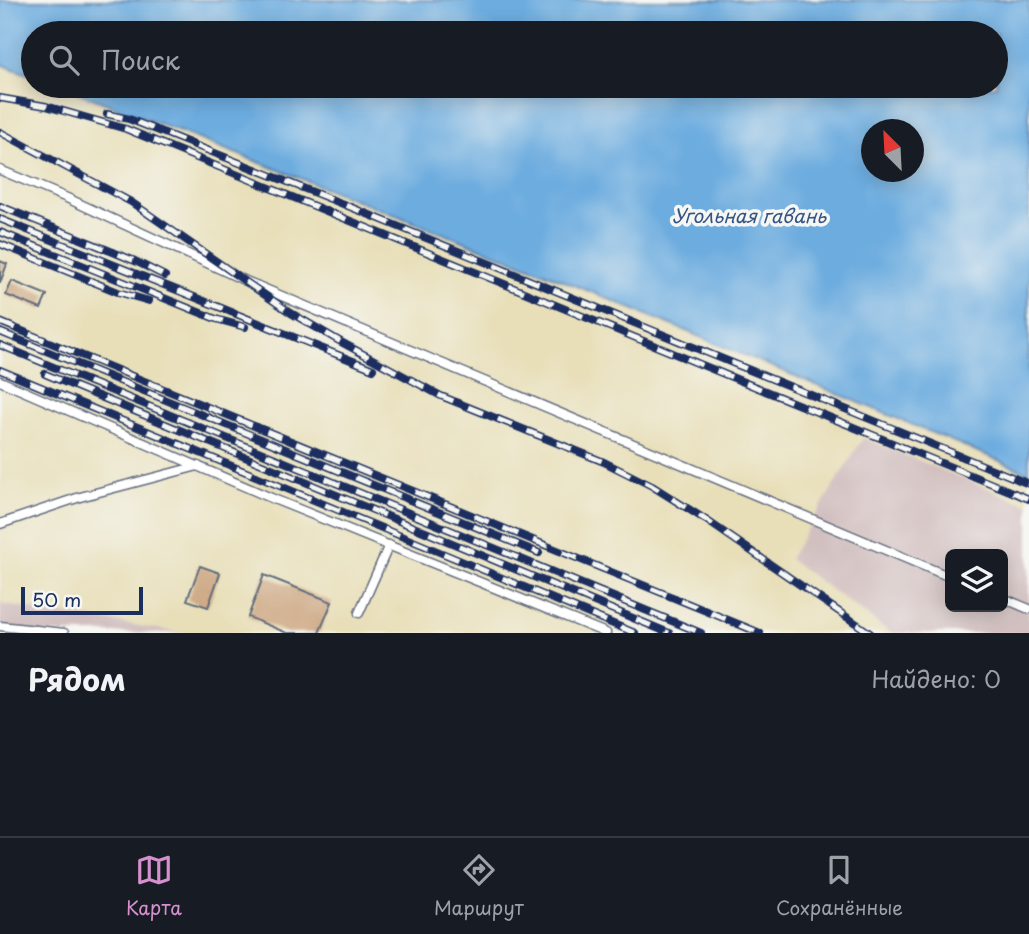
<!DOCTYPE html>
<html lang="ru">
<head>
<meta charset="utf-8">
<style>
	:root { --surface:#171b24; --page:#242831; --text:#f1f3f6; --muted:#9ea1a6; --line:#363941; --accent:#d690ce }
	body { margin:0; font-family:"Playpen Sans",sans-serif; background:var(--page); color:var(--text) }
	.controls { position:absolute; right:21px; bottom:21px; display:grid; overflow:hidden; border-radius:10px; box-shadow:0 4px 18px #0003 }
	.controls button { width:63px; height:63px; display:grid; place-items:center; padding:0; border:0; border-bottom:2px solid var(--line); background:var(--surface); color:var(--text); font:35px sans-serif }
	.compass { position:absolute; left:861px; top:119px; width:63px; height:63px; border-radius:50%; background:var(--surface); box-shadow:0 4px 18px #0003; rotate:336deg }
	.scale { position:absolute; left:21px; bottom:18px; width:122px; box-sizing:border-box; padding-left:7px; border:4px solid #1b2f5e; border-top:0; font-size:19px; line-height:24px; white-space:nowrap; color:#1b2f5e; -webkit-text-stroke:5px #f6f6f2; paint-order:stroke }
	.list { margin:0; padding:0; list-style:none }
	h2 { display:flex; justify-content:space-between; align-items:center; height:91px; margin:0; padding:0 28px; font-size:30px }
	h2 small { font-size:23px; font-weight:400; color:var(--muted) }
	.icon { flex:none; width:38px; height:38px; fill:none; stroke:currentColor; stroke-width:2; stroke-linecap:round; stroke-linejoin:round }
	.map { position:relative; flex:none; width:1029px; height:633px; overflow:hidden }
	.search { position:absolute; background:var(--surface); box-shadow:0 4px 18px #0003; left:21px; right:21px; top:21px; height:77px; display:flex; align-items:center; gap:18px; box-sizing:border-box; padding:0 24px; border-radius:38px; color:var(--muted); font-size:26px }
	.sheet { height:203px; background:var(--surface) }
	nav { display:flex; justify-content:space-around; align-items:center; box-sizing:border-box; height:98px; border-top:2px solid var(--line); background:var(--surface); font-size:19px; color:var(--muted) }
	nav a { display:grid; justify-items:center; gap:4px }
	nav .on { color:var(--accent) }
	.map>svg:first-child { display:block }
	.industrial { fill:#d2bfc0; fill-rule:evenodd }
	.water { fill:#6cacdf; stroke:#446e9e; stroke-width:2; fill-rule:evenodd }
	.building { fill:#cea984 }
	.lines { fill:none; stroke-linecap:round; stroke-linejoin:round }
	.service-casing { stroke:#636d7e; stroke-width:11 }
	.service { stroke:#fff; stroke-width:8 }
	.rail-casing { stroke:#1b2f5e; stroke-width:8 }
	.rail { stroke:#f6f6f2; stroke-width:5; stroke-dasharray:16; stroke-linecap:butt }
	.labels { text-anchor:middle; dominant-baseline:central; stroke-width:7; stroke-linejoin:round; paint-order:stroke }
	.water-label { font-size:19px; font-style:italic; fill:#335485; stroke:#f6f6f2 }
</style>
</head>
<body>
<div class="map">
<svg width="1029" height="633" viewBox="0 0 1029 633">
	<rect width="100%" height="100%" fill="#f6f6f2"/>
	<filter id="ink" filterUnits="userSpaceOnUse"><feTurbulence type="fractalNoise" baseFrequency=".0143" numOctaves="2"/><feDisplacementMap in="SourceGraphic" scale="14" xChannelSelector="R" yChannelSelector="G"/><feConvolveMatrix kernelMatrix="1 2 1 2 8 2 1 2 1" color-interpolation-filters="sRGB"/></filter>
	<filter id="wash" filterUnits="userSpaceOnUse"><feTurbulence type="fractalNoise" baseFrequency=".00686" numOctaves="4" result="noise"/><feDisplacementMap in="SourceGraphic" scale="28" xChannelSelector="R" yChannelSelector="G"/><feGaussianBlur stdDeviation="1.57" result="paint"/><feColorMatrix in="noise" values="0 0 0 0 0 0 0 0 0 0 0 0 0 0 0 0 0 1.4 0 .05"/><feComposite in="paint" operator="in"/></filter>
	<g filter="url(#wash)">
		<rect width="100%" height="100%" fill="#e8dfb9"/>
		<!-- industrial -->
		<g class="industrial">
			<path d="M863 438 1029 505V633H891L789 559ZM950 554H1003V607H950Z"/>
			<polygon points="0,604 183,633 0,633"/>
		</g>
		<!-- water -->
		<path class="water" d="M0 0H1029V473L543 272 61 86H996V33H33V76L0 64ZM872 130H914V172H872Z"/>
		<g id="blocks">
			<!-- building -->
			<g class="building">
				<polygon points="0,261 7,264 0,283"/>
				<polygon points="12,281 47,295 41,309 6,295"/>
				<polygon points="200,566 220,573 208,607 187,600"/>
				<polygon points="264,575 332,602 319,633 287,633 248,617"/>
			</g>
		</g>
	</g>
	<g filter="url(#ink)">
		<use href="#blocks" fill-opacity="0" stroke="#636d7e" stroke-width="2"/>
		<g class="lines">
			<!-- service casing -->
			<g class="service-casing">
				<g id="service">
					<polyline points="0,170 67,198 246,281 950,577"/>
					<polyline points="0,381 276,500 606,633"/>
					<polyline points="0,524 80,497 198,466"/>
					<polyline points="1003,598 1029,609"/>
					<polyline points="359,613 389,545"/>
					<polyline points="0,626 64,633"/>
				</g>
			</g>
			<!-- service -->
			<use href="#service" class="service"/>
			<!-- rail casing -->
			<g class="rail-casing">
				<g id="rail">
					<polyline points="0,98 46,106 126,129 1029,499"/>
					<polyline points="107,114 129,119 343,204 1029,484"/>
					<polyline points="0,132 131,202 291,313 341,342 441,396 604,462 652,486 706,520 870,633"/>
					<polyline points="0,206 135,261 165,276"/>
					<polyline points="0,219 373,369"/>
					<polyline points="0,232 216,319 245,327"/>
					<polyline points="0,244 118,292 149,301"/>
					<polyline points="0,322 760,633"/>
					<polyline points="0,332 539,553"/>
					<polyline points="0,345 701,633"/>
					<polyline points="0,370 635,633"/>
					<polyline points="45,374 669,633"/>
				</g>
			</g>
			<!-- rail -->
			<use href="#rail" class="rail"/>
		</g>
	</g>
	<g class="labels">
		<!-- water labels -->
		<g class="water-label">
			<text x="749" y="215">Угольная гавань</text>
		</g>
	</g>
</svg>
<div class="controls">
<button><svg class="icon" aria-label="layers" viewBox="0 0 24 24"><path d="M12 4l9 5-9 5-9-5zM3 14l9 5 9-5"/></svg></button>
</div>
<svg class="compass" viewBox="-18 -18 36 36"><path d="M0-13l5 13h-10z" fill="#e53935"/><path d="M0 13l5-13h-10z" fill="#9ea1a6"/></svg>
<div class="scale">50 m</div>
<div class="search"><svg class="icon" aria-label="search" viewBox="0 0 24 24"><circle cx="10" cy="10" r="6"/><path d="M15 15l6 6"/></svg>Поиск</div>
</div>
<section class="sheet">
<h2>Рядом<small>Найдено: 0</small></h2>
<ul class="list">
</ul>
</section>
<nav>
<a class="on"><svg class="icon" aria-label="map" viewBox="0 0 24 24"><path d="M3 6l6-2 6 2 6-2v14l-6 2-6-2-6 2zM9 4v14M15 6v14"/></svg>Карта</a>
<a><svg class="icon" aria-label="directions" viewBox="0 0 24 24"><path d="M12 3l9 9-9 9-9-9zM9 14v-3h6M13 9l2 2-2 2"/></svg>Маршрут</a>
<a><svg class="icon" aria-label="saved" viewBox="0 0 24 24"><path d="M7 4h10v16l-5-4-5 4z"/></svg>Сохранённые</a>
</nav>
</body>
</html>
